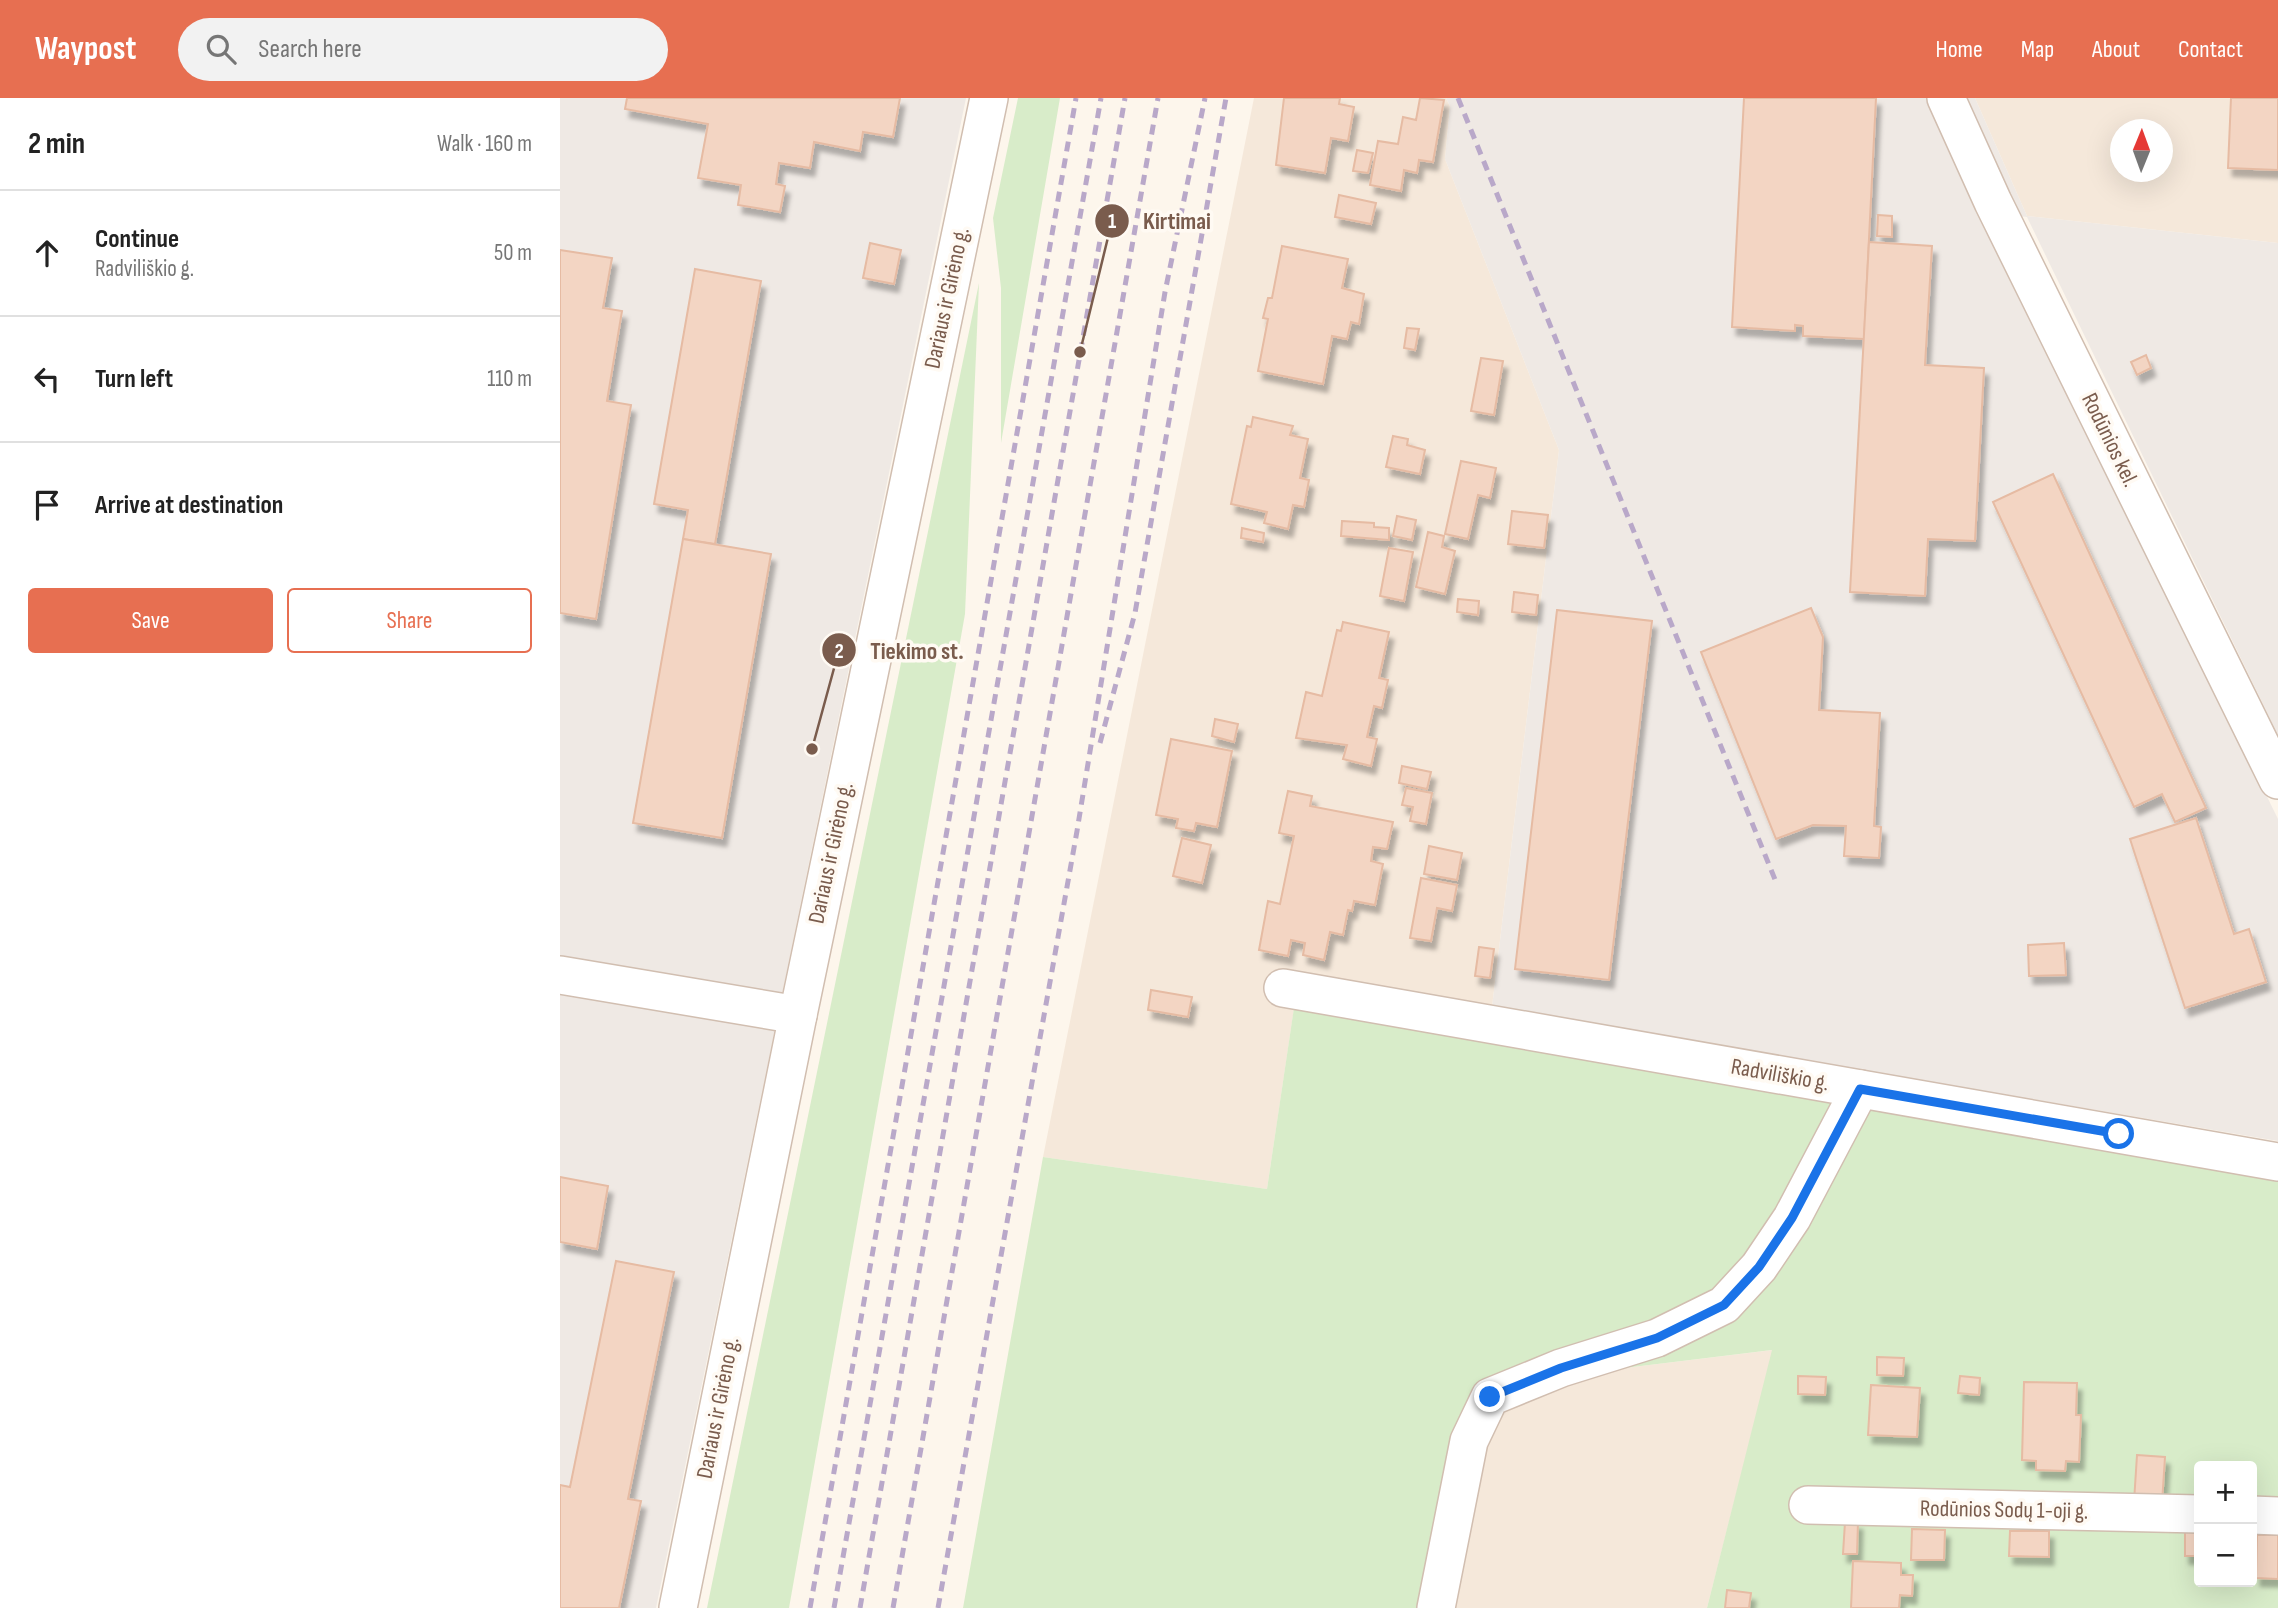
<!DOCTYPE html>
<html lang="en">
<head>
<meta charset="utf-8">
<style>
	:root { --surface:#fff; --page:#f2f2f2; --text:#222; --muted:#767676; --line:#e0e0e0; --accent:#e76f51 }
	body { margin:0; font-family:"Sofia Sans Condensed",sans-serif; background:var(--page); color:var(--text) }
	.controls { position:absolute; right:21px; bottom:21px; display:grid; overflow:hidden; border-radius:7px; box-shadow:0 7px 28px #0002 }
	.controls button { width:63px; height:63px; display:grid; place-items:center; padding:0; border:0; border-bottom:2px solid var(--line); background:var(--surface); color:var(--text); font:35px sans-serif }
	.compass { position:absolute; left:1550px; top:21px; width:63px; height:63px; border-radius:50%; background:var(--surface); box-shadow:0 7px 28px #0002; rotate:1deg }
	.stop { position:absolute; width:21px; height:21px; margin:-16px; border:5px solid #1a73e8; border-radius:50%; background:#fff }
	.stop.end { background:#1a73e8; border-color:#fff; box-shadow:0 2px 7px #0008 }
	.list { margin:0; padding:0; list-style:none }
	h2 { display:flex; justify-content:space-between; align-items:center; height:91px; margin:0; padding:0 28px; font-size:30px }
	h2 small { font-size:23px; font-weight:400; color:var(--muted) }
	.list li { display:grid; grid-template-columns:46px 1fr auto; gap:21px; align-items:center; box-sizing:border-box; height:126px; padding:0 28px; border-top:2px solid var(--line) }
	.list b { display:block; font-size:26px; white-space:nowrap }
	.list p { margin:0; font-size:23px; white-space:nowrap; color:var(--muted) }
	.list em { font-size:23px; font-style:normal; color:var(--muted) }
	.actions { display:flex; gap:14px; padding:21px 28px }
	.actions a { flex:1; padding:16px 0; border:2px solid var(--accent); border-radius:7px; text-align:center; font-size:24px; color:var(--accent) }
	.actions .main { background:var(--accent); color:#fff }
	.icon { flex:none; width:38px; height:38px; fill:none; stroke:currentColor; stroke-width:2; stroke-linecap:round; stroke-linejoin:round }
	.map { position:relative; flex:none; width:1718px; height:1510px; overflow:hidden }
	header { display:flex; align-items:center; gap:42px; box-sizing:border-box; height:98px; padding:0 35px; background:var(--accent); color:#fff }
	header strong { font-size:33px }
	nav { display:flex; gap:38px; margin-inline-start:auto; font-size:24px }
	.search { width:490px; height:63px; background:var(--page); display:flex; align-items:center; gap:18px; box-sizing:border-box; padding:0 24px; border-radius:38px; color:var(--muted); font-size:26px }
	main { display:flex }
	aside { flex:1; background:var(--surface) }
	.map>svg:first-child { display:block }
	.residential { fill:#f5e8da; fill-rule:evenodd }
	.industrial { fill:#efe9e4 }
	.green { fill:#d8ecc9; fill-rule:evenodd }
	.building { fill:#f3d5c3; stroke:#e6bba3; stroke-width:2; filter:url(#shadow) }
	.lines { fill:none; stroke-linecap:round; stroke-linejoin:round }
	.minor-casing { stroke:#d1beb0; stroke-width:40 }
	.minor { stroke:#fff; stroke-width:37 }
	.rail { stroke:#b9a8c9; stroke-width:5; stroke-dasharray:10 7; stroke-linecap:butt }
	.route { stroke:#1a73e8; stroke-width:9 }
	.labels { text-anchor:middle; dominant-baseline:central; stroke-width:7; stroke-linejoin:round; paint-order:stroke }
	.street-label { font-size:23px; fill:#7a5c4d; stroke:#fffaf3 }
	.leader { fill:none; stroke:#7a5c4d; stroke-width:2.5 }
	.callout-dot { fill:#7a5c4d; stroke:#fffaf3; stroke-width:2.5 }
	.mark-label { font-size:21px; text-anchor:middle; font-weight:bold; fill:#fff }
	.callout-label { font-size:24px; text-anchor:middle; font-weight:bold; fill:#7a5c4d; stroke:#fffaf3; stroke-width:7; stroke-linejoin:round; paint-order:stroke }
</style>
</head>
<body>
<header>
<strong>Waypost</strong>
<div class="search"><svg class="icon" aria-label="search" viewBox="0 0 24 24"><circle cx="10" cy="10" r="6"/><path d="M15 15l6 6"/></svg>Search here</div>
<nav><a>Home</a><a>Map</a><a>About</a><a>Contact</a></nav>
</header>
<main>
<aside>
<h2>2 min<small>Walk · 160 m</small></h2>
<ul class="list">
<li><svg class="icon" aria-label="ahead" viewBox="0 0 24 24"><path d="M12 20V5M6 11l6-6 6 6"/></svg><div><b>Continue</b><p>Radviliškio g.</p></div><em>50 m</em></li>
<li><svg class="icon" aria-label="left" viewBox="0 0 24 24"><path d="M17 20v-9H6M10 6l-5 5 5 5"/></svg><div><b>Turn left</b></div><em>110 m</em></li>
<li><svg class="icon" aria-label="arrive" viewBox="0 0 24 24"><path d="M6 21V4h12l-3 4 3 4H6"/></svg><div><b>Arrive at destination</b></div></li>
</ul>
<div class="actions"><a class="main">Save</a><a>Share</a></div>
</aside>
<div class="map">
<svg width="1718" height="1510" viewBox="0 0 1718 1510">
	<defs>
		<filter id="shadow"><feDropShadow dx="4.5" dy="8" stdDeviation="2" flood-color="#0004"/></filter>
	</defs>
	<rect width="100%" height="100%" fill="#fdf6ec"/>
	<!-- residential -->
	<g class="residential">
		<polygon points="694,0 886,0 890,8 885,61 999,352 932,909 739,877 707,1091 483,1059"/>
		<path d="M1415 0H1718V145L1467 118ZM1560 32H1602V74H1560Z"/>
		<polygon points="1213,1252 1147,1510 862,1510 900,1320 1040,1273"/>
	</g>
	<!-- industrial -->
	<g class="industrial">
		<polygon points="0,0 406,0 96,1510 0,1510"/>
		<polygon points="886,0 1415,0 1467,118 1718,145 1718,637 1467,119 1419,113 1718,721 1718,1043 932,909 999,352 885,61 890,8"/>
	</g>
	<!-- green -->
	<g class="green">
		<polygon points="458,0 500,0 441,345 441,190 433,120"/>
		<polygon points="419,185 405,516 229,1510 147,1510"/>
		<path d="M735 903 1718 1081V1510H1147L1212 1252 1040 1273 900 1320 862 1510H403L483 1059 707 1091ZM1639 1368H1692V1484H1639Z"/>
	</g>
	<!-- building -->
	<g class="building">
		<polygon points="67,0 340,0 333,39 303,34 300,53 254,44 250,70 219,65 216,86 225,88 220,114 178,107 181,87 138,80 148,26 65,11"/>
		<polygon points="724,0 780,0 779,6 794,9 788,43 771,40 765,75 716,67"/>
		<polygon points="860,0 884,2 873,64 859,62 857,75 844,72 841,93 810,87 818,43 838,46 843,19 856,22"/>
		<polygon points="1184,0 1316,0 1304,241 1243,238 1243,228 1235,227 1235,233 1172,229"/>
		<polygon points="1671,0 1718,0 1718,72 1668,70"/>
		<polygon points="797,52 813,55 808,75 793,73"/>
		<polygon points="779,97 816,105 811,126 775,119"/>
		<polygon points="1318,117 1332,118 1332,139 1317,138"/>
		<polygon points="1309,144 1372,148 1365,267 1424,270 1415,443 1368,441 1365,498 1290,494"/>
		<polygon points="310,145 341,152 334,186 303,180"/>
		<polygon points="722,148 788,161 782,190 804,196 799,226 791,224 787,241 772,238 763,286 698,273 708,221 703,220 708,200 712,200"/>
		<polygon points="0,152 52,160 43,210 62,213 47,303 71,307 36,521 0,515"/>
		<polygon points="135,171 201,183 155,446 123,441 128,412 94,406"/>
		<polygon points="847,230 859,231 855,252 844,250"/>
		<polygon points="1586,257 1591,270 1577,277 1571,264"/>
		<polygon points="921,260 943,263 934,317 911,313"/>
		<polygon points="693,319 733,328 730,337 748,341 740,380 749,382 744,409 733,407 728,431 704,425 707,414 671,406 687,328 691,329"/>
		<polygon points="833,338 848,341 847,347 865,352 860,376 826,369"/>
		<polygon points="901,363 936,370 930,400 918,397 908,441 885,436"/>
		<polygon points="1493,376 1646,710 1615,724 1602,696 1574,709 1433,404"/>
		<polygon points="952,413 988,417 984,450 948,446"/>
		<polygon points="837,418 856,422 852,442 833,438"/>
		<polygon points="782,423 814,425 814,429 829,430 829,442 781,438"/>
		<polygon points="682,430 704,435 703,444 681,440"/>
		<polygon points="868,434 884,438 882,449 895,453 885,496 856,489"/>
		<polygon points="123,441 211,456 162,740 73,725"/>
		<polygon points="829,450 853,454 844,503 820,498"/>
		<polygon points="954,494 978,497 976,517 952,514"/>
		<polygon points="898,501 919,503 918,517 897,514"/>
		<polygon points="1251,510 1263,539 1259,612 1320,615 1314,728 1321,729 1319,760 1284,758 1286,728 1253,727 1216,741 1141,554"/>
		<polygon points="997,512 1092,523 1049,882 955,871"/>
		<polygon points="783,524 829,534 819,580 828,582 822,610 814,608 807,639 817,641 811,668 783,661 787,647 736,640 746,594 762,598 777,532 781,533"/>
		<polygon points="655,621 678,626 674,644 652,638"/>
		<polygon points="611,641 672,653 657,729 636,725 634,733 616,730 618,721 596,717"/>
		<polygon points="842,668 871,674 867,691 839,685"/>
		<polygon points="846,690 872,695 866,726 850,723 853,709 842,707"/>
		<polygon points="728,693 752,698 750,708 833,724 827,751 813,749 811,763 823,766 815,807 794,803 792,813 788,812 783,837 770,834 764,862 743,857 745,845 731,842 728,858 699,852 708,803 720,806 734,738 719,735"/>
		<polygon points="1636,720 1674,836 1689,831 1706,884 1625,910 1570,741"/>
		<polygon points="622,740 651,747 642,785 613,778"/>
		<polygon points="869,748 902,755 897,782 864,776"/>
		<polygon points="861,780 897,787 892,813 877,810 871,843 850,840"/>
		<polygon points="1504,845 1506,877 1469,878 1468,847"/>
		<polygon points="919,849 934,851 930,880 915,878"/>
		<polygon points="591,892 632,899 628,919 588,912"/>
		<polygon points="0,1079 48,1088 37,1151 0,1144"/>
		<polygon points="56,1163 114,1174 68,1401 81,1403 59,1510 0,1510 0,1387 10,1389"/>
		<polygon points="1317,1259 1344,1260 1343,1278 1317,1277"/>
		<polygon points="1238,1278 1266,1279 1265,1297 1238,1296"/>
		<polygon points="1400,1278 1420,1280 1419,1297 1398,1295"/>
		<polygon points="1464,1284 1517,1285 1516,1317 1521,1317 1519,1364 1506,1363 1505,1373 1476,1372 1476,1363 1462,1362"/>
		<polygon points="1311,1287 1360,1290 1357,1339 1308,1337"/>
		<polygon points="1577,1357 1605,1359 1602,1405 1574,1404"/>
		<polygon points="1285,1424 1298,1424 1297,1456 1283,1456"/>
		<polygon points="1352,1431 1385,1432 1384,1462 1351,1462"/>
		<rect x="1625" y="1431" width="14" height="27"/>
		<polygon points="1450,1433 1489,1433 1489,1459 1449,1458"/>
		<polygon points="1697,1437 1718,1437 1718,1481 1696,1480"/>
		<polygon points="1293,1463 1341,1465 1341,1477 1353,1477 1352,1498 1340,1497 1339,1510 1291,1510"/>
		<polygon points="1167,1492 1191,1495 1189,1510 1165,1510"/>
	</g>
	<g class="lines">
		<!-- minor casing -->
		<g class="minor-casing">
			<g id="minor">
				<polyline points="1386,0 1433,104 1718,682"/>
				<polyline points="0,877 238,917"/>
				<polyline points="723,890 1718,1064"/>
				<polyline points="1248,1407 1639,1416"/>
				<polyline points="1692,1417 1718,1418"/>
				<polyline points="118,1510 238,917 429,0"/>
				<polyline points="876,1510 909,1343 930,1299 1001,1270 1097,1240 1164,1207 1199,1169 1232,1120 1300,991"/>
			</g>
		</g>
		<!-- minor -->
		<use href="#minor" class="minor"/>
		<!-- rail -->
		<g class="rail">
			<polyline points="898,0 1216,784"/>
			<polyline points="540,645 575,515 666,0"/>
			<polyline points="250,1510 516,0"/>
			<polyline points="274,1510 541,0"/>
			<polyline points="300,1510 565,0"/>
			<polyline points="333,1510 598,0"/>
			<polyline points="378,1510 517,733 605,194 645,0"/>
		</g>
	</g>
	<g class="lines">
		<!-- route -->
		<polyline class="route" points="930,1299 1001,1270 1097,1240 1164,1207 1199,1169 1232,1120 1300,991 1559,1036"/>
	</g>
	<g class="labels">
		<!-- street labels -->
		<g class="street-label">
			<text transform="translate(387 200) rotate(-78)">Dariaus ir Girėno g.</text>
			<text transform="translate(1550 342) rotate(64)">Rodūnios kel.</text>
			<text transform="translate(271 755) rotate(-78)">Dariaus ir Girėno g.</text>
			<text transform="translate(1220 977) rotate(10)">Radviliškio g.</text>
			<text transform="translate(158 1310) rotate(-79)">Dariaus ir Girėno g.</text>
			<text transform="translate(1444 1412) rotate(1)">Rodūnios Sodų 1-oji g.</text>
		</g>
	</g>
	<!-- callouts -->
	<path class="leader" d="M520 254L552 123M252 651L279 552"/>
	<g class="callout-dot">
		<circle cx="520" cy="254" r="7"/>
		<circle cx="252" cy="651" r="7"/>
		<circle cx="552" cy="123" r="18"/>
		<circle cx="279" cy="552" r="18"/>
	</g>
	<g class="mark-label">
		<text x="552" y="130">1</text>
		<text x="279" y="560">2</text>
	</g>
	<g class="callout-label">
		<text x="617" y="131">Kirtimai</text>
		<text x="357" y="561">Tiekimo st.</text>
	</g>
</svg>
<div class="controls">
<button>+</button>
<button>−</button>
</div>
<svg class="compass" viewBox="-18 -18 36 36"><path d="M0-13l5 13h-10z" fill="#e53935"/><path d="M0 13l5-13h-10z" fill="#767676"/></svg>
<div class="stop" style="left:1559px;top:1036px"></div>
<div class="stop end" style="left:930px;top:1299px"></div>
</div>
</main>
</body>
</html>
